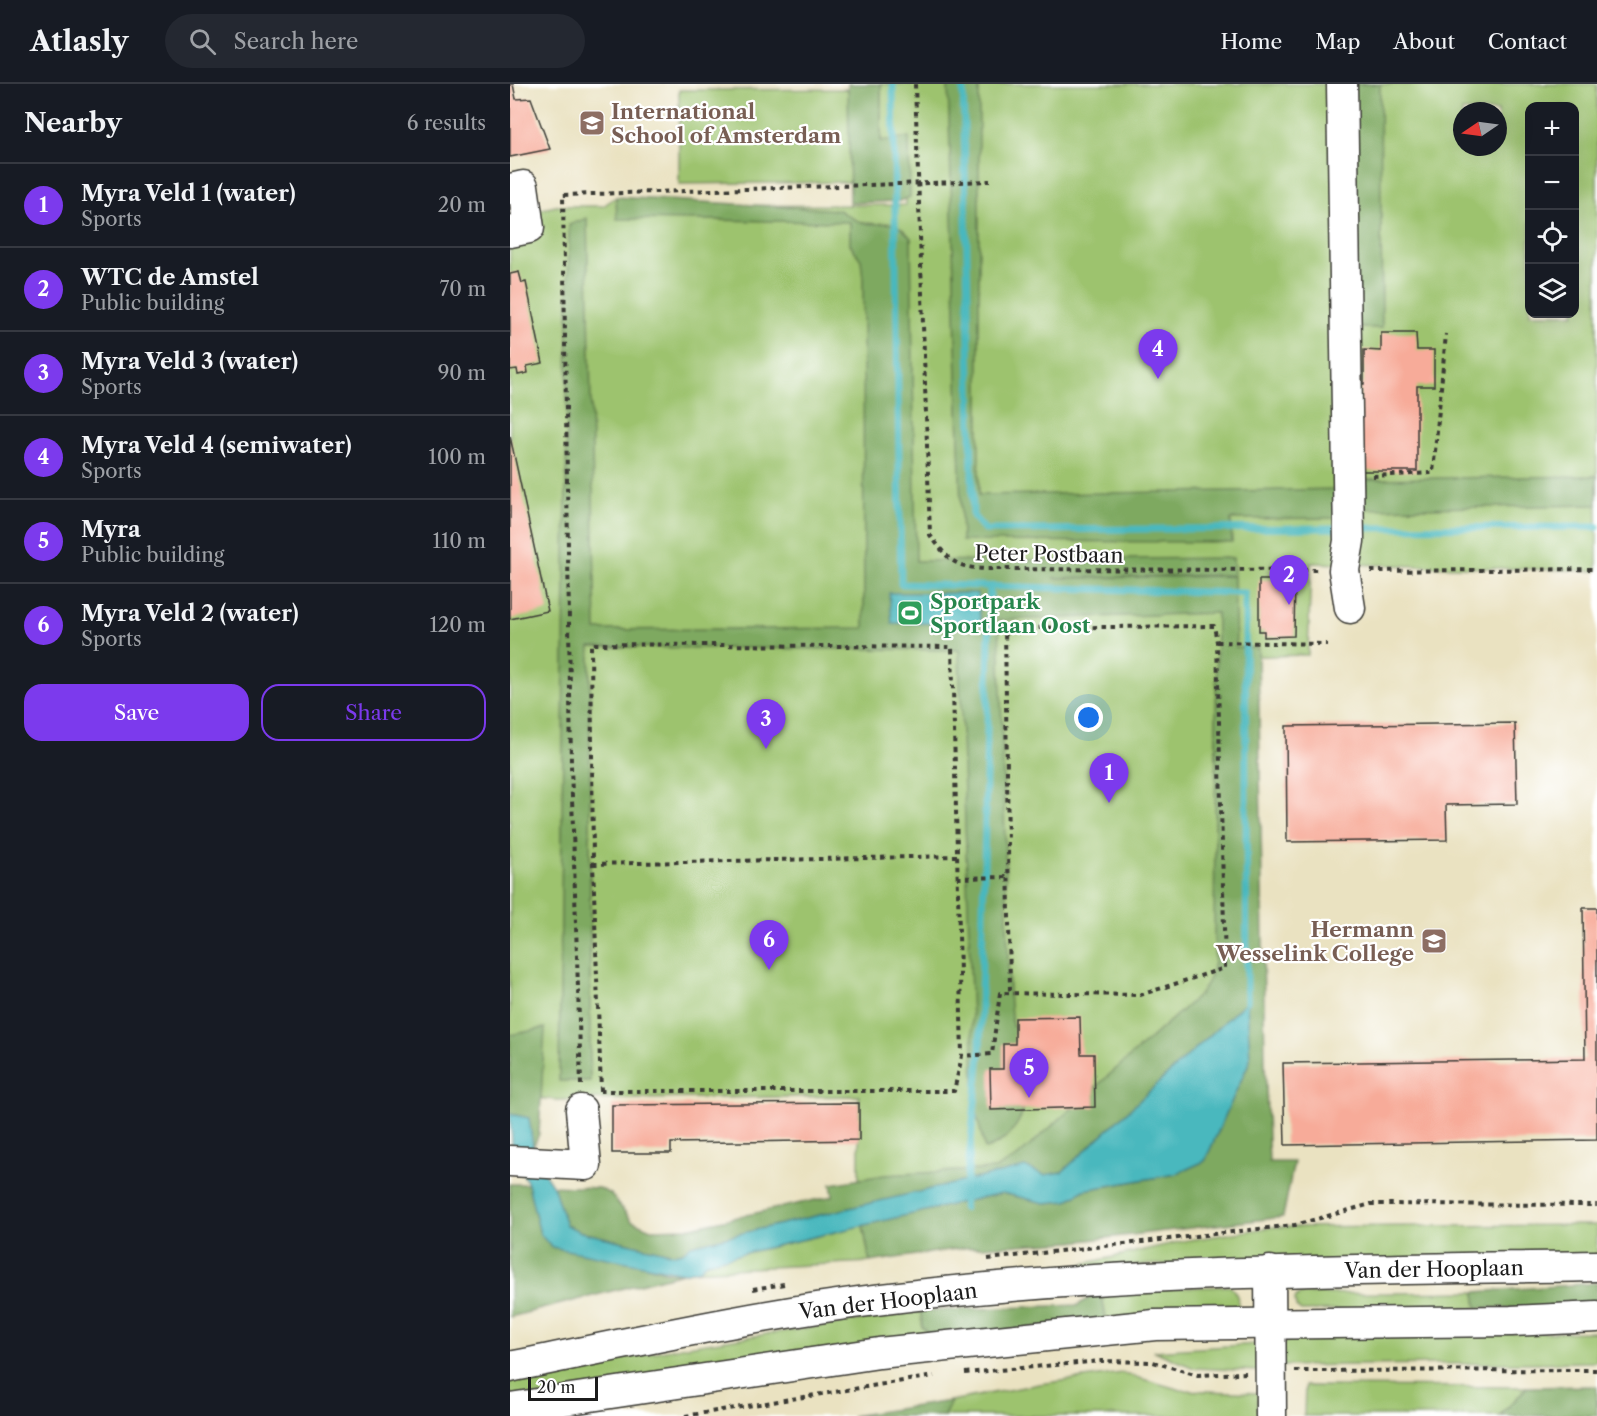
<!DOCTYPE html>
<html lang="en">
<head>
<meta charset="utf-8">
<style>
	:root { --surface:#171b24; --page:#242831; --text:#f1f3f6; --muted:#9ea1a6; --line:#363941; --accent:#7c3aed }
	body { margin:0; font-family:"Libre Caslon Text",serif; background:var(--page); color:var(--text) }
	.controls { position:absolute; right:18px; top:18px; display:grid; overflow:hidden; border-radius:12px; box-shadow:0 6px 24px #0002 }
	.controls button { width:54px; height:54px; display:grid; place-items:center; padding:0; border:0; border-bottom:2px solid var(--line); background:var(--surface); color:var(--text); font:30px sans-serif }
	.compass { position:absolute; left:943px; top:18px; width:54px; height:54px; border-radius:50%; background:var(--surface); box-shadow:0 6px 24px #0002; rotate:257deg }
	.scale { position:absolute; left:18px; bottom:15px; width:70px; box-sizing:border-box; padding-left:6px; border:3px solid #1c1c1c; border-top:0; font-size:16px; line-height:21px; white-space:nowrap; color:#1c1c1c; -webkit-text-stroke:4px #fff; paint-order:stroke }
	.you { position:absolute; left:579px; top:634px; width:21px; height:21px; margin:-15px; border:4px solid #fff; border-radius:50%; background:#1a73e8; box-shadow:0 0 0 9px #1a73e833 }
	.badge { display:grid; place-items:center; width:39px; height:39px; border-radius:50%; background:var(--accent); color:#fff; font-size:20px; font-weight:700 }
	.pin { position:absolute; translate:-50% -50px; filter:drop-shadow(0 2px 3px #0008) }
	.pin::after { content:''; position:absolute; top:32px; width:21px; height:18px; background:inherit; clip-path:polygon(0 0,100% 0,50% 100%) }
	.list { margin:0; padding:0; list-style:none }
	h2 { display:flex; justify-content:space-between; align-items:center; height:78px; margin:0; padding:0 24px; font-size:26px }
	h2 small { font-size:20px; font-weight:400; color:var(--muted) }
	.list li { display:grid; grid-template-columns:39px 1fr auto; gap:18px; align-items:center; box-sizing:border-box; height:84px; padding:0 24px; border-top:2px solid var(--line) }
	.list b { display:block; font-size:22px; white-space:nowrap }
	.list p { margin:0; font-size:20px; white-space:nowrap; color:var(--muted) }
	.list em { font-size:20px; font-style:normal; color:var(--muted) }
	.actions { display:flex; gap:12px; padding:18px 24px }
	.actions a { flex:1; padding:14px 0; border:2px solid var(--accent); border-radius:18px; text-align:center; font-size:21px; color:var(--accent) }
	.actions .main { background:var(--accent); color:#fff }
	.icon { flex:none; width:33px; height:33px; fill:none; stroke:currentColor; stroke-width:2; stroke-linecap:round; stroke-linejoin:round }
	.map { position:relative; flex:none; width:1087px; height:1332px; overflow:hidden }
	header { display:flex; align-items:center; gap:36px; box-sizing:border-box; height:84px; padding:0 30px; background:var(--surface); border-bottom:2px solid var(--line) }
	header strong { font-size:28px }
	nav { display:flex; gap:33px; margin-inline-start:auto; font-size:21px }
	.search { width:420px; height:54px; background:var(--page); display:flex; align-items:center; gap:15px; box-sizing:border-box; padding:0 21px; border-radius:33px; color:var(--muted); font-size:22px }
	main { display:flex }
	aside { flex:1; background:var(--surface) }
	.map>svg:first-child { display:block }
	.green { fill:#9dc36e; stroke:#5c7045; stroke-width:1.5; fill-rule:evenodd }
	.forest { fill:#7ea961; stroke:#4d623e; stroke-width:1.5 }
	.water { fill:#49b8be; stroke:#326a6d; stroke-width:1.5 }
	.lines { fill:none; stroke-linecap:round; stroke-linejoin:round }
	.stream { stroke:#49b8be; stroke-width:7 }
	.building { fill:#f7ab99 }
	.minor-casing { stroke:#3b3a35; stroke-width:33 }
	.path { stroke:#3b3a35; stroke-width:4; stroke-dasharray:4.5 4.5; stroke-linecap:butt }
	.minor { stroke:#fff; stroke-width:30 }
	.labels { text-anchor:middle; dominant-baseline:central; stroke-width:4.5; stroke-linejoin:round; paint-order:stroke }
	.education-label { font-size:21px; font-weight:bold; fill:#785e54; stroke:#fff; text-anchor:start }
	.street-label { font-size:21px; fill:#1c1c1c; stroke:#fff }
	.leisure-label { font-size:21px; font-weight:bold; fill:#27864d; stroke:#fff; text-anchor:start }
</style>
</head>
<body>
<header>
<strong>Atlasly</strong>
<div class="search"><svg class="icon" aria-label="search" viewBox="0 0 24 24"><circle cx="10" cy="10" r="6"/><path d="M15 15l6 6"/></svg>Search here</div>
<nav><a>Home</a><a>Map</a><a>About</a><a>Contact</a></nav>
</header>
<main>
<aside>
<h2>Nearby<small>6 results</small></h2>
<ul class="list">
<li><span class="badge">1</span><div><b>Myra Veld 1 (water)</b><p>Sports</p></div><em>20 m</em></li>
<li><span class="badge">2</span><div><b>WTC de Amstel</b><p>Public building</p></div><em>70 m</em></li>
<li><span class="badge">3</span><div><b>Myra Veld 3 (water)</b><p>Sports</p></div><em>90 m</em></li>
<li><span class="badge">4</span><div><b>Myra Veld 4 (semiwater)</b><p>Sports</p></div><em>100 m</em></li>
<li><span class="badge">5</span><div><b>Myra</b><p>Public building</p></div><em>110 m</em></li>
<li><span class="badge">6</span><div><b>Myra Veld 2 (water)</b><p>Sports</p></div><em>120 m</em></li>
</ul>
<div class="actions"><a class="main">Save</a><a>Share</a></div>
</aside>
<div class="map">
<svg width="1087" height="1332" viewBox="0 0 1087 1332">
	<rect width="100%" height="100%" fill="#fff"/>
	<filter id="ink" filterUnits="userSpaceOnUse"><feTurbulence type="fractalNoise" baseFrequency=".0167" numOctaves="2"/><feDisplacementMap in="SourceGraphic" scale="12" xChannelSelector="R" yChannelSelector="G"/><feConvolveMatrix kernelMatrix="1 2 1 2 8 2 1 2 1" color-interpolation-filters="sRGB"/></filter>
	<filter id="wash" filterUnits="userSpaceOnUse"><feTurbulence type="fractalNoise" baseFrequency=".008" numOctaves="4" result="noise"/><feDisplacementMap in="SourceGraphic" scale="24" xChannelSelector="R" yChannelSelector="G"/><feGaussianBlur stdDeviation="1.35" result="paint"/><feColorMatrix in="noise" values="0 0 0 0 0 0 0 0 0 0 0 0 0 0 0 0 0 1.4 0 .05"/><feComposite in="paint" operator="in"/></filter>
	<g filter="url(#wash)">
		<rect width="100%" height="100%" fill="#eae2c1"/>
		<!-- green -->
		<g class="green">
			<path d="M371 0H1087V487L801 479 798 571 721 573 726 914 540 1073 466 1091 349 1101V1012L46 1016 0 1011V132L46 122H93L106 113 107 122 396 121 394 54 371 57ZM1020 22H1064V230H1020ZM952 27H988V63H952Z"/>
			<polygon points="348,5 349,98 169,100 169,6"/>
			<polygon points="353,1141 360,1178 182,1187 197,1178"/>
			<polygon points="1087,1141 1087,1173 564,1182 673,1157 763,1143"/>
			<path d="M720 1202C729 1211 730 1219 726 1231L596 1235 591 1207Z"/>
			<polygon points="965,1208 967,1224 791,1227 786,1223 785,1215 790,1210"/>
			<polygon points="411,1227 412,1243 423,1255 0,1316 0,1296 177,1262"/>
			<polygon points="1087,1248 1087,1278 770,1282 772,1262 781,1252"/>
			<polygon points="747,1260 748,1287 684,1284 644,1267"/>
			<polygon points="612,1289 671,1306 748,1309 748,1332 434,1332 441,1317 529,1300"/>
			<polygon points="795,1302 1017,1303 990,1332 794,1332"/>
		</g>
		<!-- forest -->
		<g class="forest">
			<polygon points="338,0 371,0 371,57 399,53 400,113 390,117 340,119"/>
			<polygon points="438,0 469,0 469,411 834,405 834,434 721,435 722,458 452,457"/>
			<polygon points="842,0 870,0 872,244 844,244"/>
			<path d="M106 113 329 126C336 130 344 136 351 138 375 145 380 129 401 154L406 477 723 474 724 491 543 494 724 492 726 563 748 564 755 978 759 1078H784L773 1133 562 1158 453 1164 360 1178 353 1141 492 1109 535 1119 557 1117 574 1106 666 1090 695 1077 740 976 736 918 552 1088 164 1170 71 1148 56 1141 43 1102 89 1104 101 1110 122 1137 141 1145 177 1144 323 1112 321 1100 374 1091 485 1085 507 1073 689 911C703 892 706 879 704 855L707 529 489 536 499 909 502 942 507 943C508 961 517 1012 513 1027 507 1045 493 1060 475 1065L465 1024 449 566 80 563V997H49L59 141 77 134 86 546 354 544 353 195 351 176 340 160V138L107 135Z"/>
			<polygon points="1087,392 1087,421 854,425 855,395"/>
			<polygon points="35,944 29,1050 23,1063 18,1034 0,1030 0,951"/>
			<polygon points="0,1100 18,1100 30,1150 157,1188 173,1189 0,1233"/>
			<polygon points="1087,1199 1087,1224 967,1224 965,1208"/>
			<polygon points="591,1207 596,1235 423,1255 412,1243 411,1227 568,1221"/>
			<polygon points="1087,1302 1087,1332 990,1332 1017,1303"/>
			<polygon points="441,1317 434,1332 341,1332 440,1317"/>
		</g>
		<!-- water -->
		<g class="water">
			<polygon points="379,509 467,509 471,540 382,539"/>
			<polygon points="737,917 740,976 695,1077 666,1090 574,1106 557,1117 535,1119 492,1109 197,1178 190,1185 173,1189 41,1163 30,1150 18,1100 3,1070 0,1030 19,1034 23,1063 21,1069 43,1102 56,1141 71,1148 164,1170 173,1168 181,1161 515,1083 534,1091 552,1088"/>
		</g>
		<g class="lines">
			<!-- stream -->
			<g class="stream">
				<polyline points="383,0 391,500 735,509 737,917"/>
				<polyline points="453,0 463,432 475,446 832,444"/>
				<polyline points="847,444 1087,443"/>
				<polyline points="454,1124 470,970 480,504"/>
			</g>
		</g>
		<g id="blocks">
			<!-- building -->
			<g class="building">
				<polygon points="0,0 3,0 6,15 21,14 40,65 0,73"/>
				<polygon points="9,188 12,199 16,198 33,279 17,282 18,289 8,291 7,285 0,286 0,190"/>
				<polygon points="871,249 906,249 907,266 924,266 924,302 907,302 907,387 850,387 850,300 854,300 854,266 871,267"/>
				<polygon points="0,352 38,527 0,535"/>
				<polygon points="749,496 785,496 784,552 754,553 754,547 749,547"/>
				<polygon points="1005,639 1007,720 936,721 937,756 777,758 776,642"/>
				<polygon points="1073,824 1087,824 1087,1056 775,1061 773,979 1075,975"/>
				<polygon points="570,933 571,970 584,970 585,1023 481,1026 480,985 493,985 493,960 505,960 505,934"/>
				<polygon points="349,1019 349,1056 161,1059 161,1069 102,1069 102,1021"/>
			</g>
		</g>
	</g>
	<g filter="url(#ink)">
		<use href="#blocks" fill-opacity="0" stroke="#3b3a35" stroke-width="1.5"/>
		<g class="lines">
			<!-- minor casing -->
			<g class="minor-casing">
				<g id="minor">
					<polyline points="832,0 839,457 834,486 840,524"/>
					<polyline points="0,105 13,102 19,144 0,148"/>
					<polyline points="0,1077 76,1081 71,1026"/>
					<polyline points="760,1187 761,1332"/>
					<path d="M0 1283C124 1258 248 1230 373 1215 610 1186 849 1186 1087 1182"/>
					<polyline points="0,1324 369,1269 645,1241 1001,1237 1087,1233"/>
				</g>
			</g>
			<!-- path -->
			<g class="path">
				<path d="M405 0 420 451C439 476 443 483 476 485L808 486"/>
				<polyline points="863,392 923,389 936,250"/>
				<polyline points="861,487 1087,485"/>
				<polyline points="707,558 817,560"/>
				<polyline points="83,780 447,772"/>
				<polyline points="447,794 499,793"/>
				<polyline points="71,1001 61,681 53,111 480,97"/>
				<polyline points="90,1007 444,1007 452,972 482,970 490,909 630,911 715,884 707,558 704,542 495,544 500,909"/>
				<polyline points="91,1007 83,780 81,560 442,563 452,972"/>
				<polyline points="478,1175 785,1141 861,1120 1087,1121"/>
				<polyline points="243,1205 274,1200"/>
				<polyline points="785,1287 1087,1286"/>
				<polyline points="455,1289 591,1277 643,1278 688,1291 736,1289"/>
				<polyline points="175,1332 424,1292"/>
			</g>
			<!-- minor -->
			<use href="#minor" class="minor"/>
		</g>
	</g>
	<!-- icons -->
	<defs>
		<g id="school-square" transform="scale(1.35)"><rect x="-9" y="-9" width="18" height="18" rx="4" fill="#8d6e63" stroke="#fff"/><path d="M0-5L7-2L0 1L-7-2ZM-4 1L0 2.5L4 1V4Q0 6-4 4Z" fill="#fff"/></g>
		<g id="stadium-square" transform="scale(1.35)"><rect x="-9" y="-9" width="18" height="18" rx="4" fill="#2e9e5b" stroke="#fff"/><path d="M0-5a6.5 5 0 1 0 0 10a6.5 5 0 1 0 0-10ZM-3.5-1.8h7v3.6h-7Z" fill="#fff"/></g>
	</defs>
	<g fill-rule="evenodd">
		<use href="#school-square" x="82" y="39"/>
		<use href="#stadium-square" x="400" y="529"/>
		<use href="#school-square" x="924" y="857"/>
	</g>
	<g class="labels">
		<!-- education labels -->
		<g class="education-label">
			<text x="101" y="27">International<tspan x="101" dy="24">School of Amsterdam</tspan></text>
			<text x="904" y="845" text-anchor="end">Hermann<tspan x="904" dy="24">Wesselink College</tspan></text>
		</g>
		<!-- street labels -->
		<g class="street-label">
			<text transform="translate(539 470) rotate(1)">Peter Postbaan</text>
			<text transform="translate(924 1185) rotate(-1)">Van der Hooplaan</text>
			<text transform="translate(378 1217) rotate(-7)">Van der Hooplaan</text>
		</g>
		<!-- leisure labels -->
		<g class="leisure-label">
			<text x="420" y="517">Sportpark<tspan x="420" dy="24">Sportlaan Oost</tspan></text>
		</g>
	</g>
</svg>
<div class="controls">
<button>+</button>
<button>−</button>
<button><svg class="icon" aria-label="locate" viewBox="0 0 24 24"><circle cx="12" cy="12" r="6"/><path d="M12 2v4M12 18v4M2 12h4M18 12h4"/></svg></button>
<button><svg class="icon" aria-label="layers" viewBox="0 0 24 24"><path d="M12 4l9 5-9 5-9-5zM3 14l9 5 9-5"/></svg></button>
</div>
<svg class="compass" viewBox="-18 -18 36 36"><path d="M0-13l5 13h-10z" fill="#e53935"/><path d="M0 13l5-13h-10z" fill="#9ea1a6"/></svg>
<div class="scale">20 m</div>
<div class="you"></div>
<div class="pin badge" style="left:599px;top:719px">1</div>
<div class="pin badge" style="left:779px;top:521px">2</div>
<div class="pin badge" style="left:256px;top:665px">3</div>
<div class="pin badge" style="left:648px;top:295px">4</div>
<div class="pin badge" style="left:519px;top:1014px">5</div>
<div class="pin badge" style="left:259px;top:886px">6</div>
</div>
</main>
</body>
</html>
